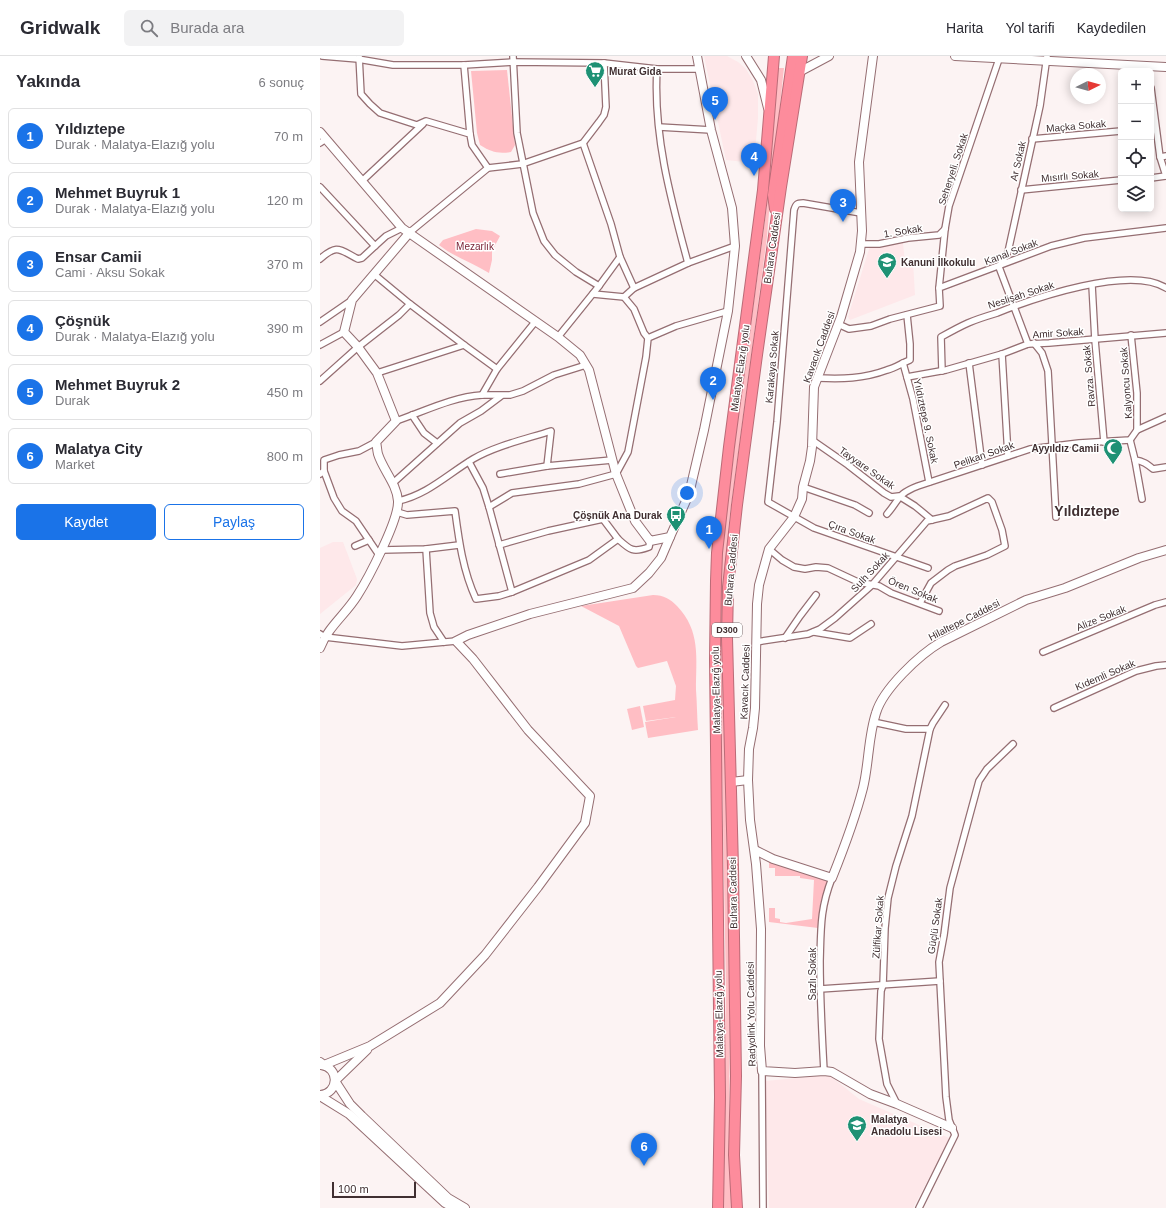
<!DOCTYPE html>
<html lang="tr">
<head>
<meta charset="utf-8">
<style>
	:root { --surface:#fff; --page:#f2f2f3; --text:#2b2b33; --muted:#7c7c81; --line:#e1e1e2; --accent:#1a73e8 }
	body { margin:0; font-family:Arial,sans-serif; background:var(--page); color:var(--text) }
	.controls { position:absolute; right:12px; top:12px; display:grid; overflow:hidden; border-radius:6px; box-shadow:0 2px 10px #0003 }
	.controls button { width:36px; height:36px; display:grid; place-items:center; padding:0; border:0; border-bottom:1px solid var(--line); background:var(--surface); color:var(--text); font:20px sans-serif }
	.compass { position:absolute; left:750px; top:12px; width:36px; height:36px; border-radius:50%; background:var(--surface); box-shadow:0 2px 10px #0003; rotate:85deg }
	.scale { position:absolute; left:12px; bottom:10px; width:84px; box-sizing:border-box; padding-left:4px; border:2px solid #402f31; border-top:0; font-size:11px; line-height:14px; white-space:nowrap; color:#402f31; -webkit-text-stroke:3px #fff; paint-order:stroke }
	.you { position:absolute; left:367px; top:437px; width:14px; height:14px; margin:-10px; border:3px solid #fff; border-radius:50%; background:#1a73e8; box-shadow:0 0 0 6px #1a73e833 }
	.badge { display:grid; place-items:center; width:26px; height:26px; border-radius:50%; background:var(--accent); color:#fff; font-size:13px; font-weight:700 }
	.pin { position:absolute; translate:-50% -33px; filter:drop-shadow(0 1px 2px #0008) }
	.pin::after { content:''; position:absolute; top:21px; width:14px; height:12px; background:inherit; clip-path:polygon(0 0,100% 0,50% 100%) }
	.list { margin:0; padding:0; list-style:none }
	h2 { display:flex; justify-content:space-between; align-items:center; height:52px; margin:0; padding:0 16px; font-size:17px }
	h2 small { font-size:13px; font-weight:400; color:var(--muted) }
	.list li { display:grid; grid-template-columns:26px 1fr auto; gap:12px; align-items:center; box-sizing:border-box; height:56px; margin:0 8px 8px; padding:0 8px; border:1px solid var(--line); border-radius:6px }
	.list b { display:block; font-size:15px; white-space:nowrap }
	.list p { margin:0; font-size:13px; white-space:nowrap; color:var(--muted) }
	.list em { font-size:13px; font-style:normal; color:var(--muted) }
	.actions { display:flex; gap:8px; padding:12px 16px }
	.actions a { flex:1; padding:9px 0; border:1px solid var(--accent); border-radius:6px; text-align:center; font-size:14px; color:var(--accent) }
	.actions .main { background:var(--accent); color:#fff }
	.icon { flex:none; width:22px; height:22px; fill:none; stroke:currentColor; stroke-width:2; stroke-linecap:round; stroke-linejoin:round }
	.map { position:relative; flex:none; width:846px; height:1152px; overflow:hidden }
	header { display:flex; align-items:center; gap:24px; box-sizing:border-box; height:56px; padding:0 20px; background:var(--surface); border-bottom:1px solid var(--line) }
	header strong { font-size:19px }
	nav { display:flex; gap:22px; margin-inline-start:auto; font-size:14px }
	.search { width:280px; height:36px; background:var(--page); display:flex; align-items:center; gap:10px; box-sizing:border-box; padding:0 14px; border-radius:6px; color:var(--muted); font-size:15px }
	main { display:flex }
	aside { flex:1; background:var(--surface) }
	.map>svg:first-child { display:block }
	.built { fill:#fee8ea }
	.green { fill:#ffbec4 }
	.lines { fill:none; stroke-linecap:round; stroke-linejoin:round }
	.street-casing { stroke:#956e72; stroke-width:8 }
	.secondary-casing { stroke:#956e72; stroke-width:10 }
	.highway-casing { stroke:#bb6b77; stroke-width:12 }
	.street { stroke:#fff; stroke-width:5.5 }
	.secondary { stroke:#fff; stroke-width:8 }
	.highway { stroke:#fd8c9c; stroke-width:10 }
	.labels { text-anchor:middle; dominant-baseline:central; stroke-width:3; stroke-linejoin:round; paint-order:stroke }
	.shield { fill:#fff; stroke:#796d6f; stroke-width:1 }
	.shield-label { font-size:9px; font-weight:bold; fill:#402f31 }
	.poi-label { font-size:10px; font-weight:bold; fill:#402f31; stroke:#fff; text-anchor:start }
	.street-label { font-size:10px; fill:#402f31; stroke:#fff }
	.park-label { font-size:10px; fill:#771e32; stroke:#fff }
	.district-label { font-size:14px; font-weight:bold; fill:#402f31; stroke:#fff }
</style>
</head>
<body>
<header>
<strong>Gridwalk</strong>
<div class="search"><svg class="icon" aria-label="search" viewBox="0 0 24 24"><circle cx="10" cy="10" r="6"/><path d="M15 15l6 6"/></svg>Burada ara</div>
<nav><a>Harita</a><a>Yol tarifi</a><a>Kaydedilen</a></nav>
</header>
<main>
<aside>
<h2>Yakında<small>6 sonuç</small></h2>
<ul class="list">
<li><span class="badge">1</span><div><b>Yıldıztepe</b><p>Durak · Malatya-Elazığ yolu</p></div><em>70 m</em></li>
<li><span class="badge">2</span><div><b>Mehmet Buyruk 1</b><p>Durak · Malatya-Elazığ yolu</p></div><em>120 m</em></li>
<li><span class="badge">3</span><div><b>Ensar Camii</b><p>Cami · Aksu Sokak</p></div><em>370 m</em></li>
<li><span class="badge">4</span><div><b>Çöşnük</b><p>Durak · Malatya-Elazığ yolu</p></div><em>390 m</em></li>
<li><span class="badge">5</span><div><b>Mehmet Buyruk 2</b><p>Durak</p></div><em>450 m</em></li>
<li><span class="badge">6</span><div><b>Malatya City</b><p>Market</p></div><em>800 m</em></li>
</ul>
<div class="actions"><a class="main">Kaydet</a><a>Paylaş</a></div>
</aside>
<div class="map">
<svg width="846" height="1152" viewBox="0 0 846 1152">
	<rect width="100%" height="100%" fill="#fcf3f3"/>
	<!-- built -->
	<g class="built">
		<polygon points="384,0 407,0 418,6 426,13 433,25 438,38 438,62 434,107 406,104"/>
		<polygon points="583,187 585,206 593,205 595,239 530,264 528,261 550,190"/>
		<polygon points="13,486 23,486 37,523 36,529 0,558 0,492"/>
		<polygon points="509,1019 539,1043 629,1082 626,1090 593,1152 449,1152 445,1025"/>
	</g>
	<!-- green -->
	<g class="green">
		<polygon points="457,12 464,12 451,132 447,181 409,465 403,547 410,935 409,1070 412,1152 401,1152 403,1107 406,936 400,601 401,505 418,362 443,180 449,132"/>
		<path d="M187 14 195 89 191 96C178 98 171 96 160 89L157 77 151 15Z"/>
		<path d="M156 173 172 175 180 180 172 195V204L169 217C153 207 134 201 119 189L123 184Z"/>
		<path d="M333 539C344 539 350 543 357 550 381 575 376 602 376 634 377 647 377 660 378 674L328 682 325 666 356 661 326 665 323 650 355 644 356 630 347 605 318 612 316 610 299 570 261 550Z"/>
		<polygon points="320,650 324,671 312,674 307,653"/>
		<polygon points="449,806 507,825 500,849 498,872 449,866 449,852 455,852 455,862 460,863 460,866 466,867 492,863 494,824 480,822 480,820 455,820 455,812 449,812"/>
	</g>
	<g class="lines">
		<!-- street casing -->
		<g class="street-casing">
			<g id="street">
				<polyline points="2,0 38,3 73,9 144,9 193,6 284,7 337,13 379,13"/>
				<polyline points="39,0 41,38 50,48 60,57 97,69 106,65 150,78 152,89 168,112"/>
				<polyline points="193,0 197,77 213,157 224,185 235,199 256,216 279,230 300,201 314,232 368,207 415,190"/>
				<polyline points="144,9 150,78"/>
				<path d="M337 13C333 79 351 144 368 207"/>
				<polyline points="831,32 840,101 846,120"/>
				<polyline points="339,71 391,74"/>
				<polyline points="712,83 801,75"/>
				<polyline points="0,87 6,83"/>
				<polyline points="263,87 291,168 300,201"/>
				<polyline points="840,101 846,100"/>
				<polyline points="831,122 846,120"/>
				<polyline points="42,125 103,68"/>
				<polyline points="0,131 55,190 66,180 82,172"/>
				<polyline points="701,134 801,124"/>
				<path d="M541 157 483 147C477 147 476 148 474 154L457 366 448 446 494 472 608 512"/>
				<polyline points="90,176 168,112 202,108 263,87 279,66 284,59 286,51 284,7"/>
				<polyline points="542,188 559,188 588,182 619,179 625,173"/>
				<path d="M0 203C18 187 20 194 38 203L42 202 55 190"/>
				<polyline points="772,229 775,284 784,386"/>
				<polyline points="619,232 625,173 629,150 679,3"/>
				<polyline points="273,238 304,241 314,253 324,277 328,282"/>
				<polyline points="304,241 314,232"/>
				<polyline points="90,248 144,289"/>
				<polyline points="0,266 32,244"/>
				<polyline points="518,268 529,273 551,270 570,263 620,250 619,232 731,190 764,182 846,172"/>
				<polyline points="811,279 817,337 817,374"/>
				<polyline points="238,281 279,230"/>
				<polyline points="714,287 722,297 728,315 736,461"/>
				<polyline points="708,288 679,211 688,196 720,50 727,0"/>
				<polyline points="0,289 24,276"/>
				<polyline points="682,298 688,400"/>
				<polyline points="583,307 593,343 609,426"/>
				<polyline points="649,307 662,409"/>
				<polyline points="177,313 162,339 190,339 203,335 234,319 266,309"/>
				<path d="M622 315 621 281C630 276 639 271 648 267 657 263 667 260 677 257 714 242 810 209 846 232"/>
				<polyline points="57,317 144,289 177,313 215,266"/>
				<polyline points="587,321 626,314 682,298 708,288 729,287 846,277"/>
				<path d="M497 322C522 323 543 323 567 314 575 312 582 307 590 304V288L587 259"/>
				<polyline points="0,325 38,291 79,259 90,248 55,219"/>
				<polyline points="92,359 104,377 117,387"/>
				<path d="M76 365C105 355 132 341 162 339"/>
				<polyline points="492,384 528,409 564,437 571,441 579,440 595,450 612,464"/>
				<path d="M810 384 815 404C823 405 827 408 833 413L846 411"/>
				<polyline points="815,404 822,443"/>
				<polyline points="149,406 163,432 169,451 192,437 259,428 296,418 308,396 326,301 328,282 356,270 408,255"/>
				<polyline points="4,415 14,442 22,455 36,465 59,499"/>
				<polyline points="0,418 4,415 4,404 19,399 39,395 56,386"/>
				<polyline points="180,418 227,410"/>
				<polyline points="73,427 140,367 161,355 181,340"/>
				<polyline points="483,431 535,449 549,457"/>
				<path d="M78 445C107 439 128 418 153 403 175 390 206 383 231 375L227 410 292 404"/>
				<path d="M77 456 87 459 135 455C139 485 143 515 156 543L179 540 192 536 169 451"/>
				<path d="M567 458C580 443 577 438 598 430L710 393 759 387 810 384 817 374 846 361"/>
				<polyline points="179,489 228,475 283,463 298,483"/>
				<polyline points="35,490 49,484"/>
				<polyline points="106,493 110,557 114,571 124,586"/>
				<polyline points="449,493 462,504 474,511 485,513 496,511 508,512 538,526 559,530 571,537 619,555"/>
				<polyline points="62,494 106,493 139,489"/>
				<path d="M192 536 269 504 298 483C310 494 313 497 329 491L330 485"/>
				<polyline points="494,576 530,582 551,568"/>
				<polyline points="0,578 5,581 82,590 136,585"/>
				<polyline points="465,582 480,560 496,539"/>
				<polyline points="436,586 488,578 500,573 515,562 552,529 607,465 629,460 668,442 672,446 682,474 685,490 667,499 635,510 628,514 611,527 600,547"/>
				<polyline points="723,596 835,549 846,546"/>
				<polyline points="734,652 816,615 836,610 846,609"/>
				<polyline points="553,666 586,673 610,673 592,760 576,810 568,842 565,872 563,929 561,935 559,983 567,1028 577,1048"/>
				<polyline points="610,673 613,667 625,649"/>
				<polyline points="500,933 620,925"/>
				<polyline points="442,1015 443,1152"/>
				<path d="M504 1015C502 979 500 942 500 905 501 872 500 853 512 822"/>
				<polyline points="599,1152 635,1079 629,1064 626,1041 619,906 624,879 630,832 659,725 667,713 693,688"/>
			</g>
		</g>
		<!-- secondary casing -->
		<g class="secondary-casing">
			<g id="secondary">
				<polyline points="426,0 441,24 448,52"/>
				<polyline points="553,0 539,106 542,175 540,196 521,261 494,331 492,391 490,405 483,431 482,443 474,461 449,493 439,529 437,548 435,652 433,672 429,693 428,724 430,764 436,808 441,873 440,990 442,1015 475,1017 504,1015 512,1016 550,1038 577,1048 632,1072"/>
				<polyline points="635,0 846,11"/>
				<polyline points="479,16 509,0"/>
				<polyline points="0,76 82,172 238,281 260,299 269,314 296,418 315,465 330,485 350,481 369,438 384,374 408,255 415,190 412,152 391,74 377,0"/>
				<path d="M0 592C8 571 25 559 37 540 48 523 79 464 78 445 77 428 63 414 58 398 57 394 57 390 56 386L76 365 57 317 38 291 24 276 32 244 90 176"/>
				<polyline points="411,726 428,724"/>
				<path d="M435 794 453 803 512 822C524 792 535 763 543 732 549 708 548 681 556 657 563 633 599 599 621 586L706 544 745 532 819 502 846 494"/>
				<polyline points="47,994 15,1025 30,1048 42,1060 128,1142 145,1152"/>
				<polyline points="0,1006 4,1009 50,990 120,947 165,899 218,831 265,767 270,740 208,674 153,603 136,585 148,579 210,558 313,532 329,517 341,502 350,481"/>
				<path d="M0 1039C19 1038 20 1011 1 1009"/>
				<polyline points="0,1040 29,1058 125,1147 134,1152"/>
			</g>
		</g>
		<!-- highway casing -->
		<g class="highway-casing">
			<g id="highway">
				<polyline points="455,153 453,139 473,0"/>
				<polyline points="398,1152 400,1041 395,603 396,525 397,497 409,391 443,134 454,0"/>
				<polyline points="417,1152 414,1099 416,1020 413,811 407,582 408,531 417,449 437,299 461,131 482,0"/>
			</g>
		</g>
		<!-- street -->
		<use href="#street" class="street"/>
		<!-- secondary -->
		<use href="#secondary" class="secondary"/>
		<!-- highway -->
		<use href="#highway" class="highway"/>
	</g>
	<!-- icons -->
	<defs>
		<g id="supermarket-pin" transform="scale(1)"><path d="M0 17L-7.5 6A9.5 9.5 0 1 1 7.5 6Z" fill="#1e9174" stroke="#fff"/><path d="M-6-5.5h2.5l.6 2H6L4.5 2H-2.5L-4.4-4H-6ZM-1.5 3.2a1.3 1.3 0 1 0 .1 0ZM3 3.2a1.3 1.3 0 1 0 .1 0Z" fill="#fff"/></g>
		<g id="school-pin" transform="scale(1)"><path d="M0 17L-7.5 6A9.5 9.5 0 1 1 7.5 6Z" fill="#1e9174" stroke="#fff"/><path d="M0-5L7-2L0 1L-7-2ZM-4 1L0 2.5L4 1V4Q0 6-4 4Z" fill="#fff"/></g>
		<g id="mosque-pin" transform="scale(1)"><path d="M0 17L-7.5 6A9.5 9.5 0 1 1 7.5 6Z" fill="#1e9174" stroke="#fff"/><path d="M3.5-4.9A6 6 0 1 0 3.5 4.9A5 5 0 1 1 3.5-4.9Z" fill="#fff"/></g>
		<g id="bus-pin" transform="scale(1)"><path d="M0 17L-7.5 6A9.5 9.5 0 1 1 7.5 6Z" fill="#1e9174" stroke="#fff"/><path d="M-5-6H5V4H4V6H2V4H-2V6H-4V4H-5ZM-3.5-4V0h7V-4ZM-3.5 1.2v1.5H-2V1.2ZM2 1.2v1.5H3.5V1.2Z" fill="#fff"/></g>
	</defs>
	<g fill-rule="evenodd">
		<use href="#supermarket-pin" x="275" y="15"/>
		<use href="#school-pin" x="567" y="206"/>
		<use href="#mosque-pin" x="793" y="392"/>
		<use href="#bus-pin" x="356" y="459"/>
		<use href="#school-pin" x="537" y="1069"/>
	</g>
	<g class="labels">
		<!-- shield labels -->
		<rect class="shield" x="392" y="567" width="30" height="14" rx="3"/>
		<g class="shield-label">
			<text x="407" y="574">D300</text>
		</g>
		<!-- poi labels -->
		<g class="poi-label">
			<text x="289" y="15">Murat Gida</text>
			<text x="581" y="206">Kanuni İlkokulu</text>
			<text x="779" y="392" text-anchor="end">Ayyıldız Camii</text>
			<text x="342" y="459" text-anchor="end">Çöşnük Ana Durak</text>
			<text x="551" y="1063">Malatya<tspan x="551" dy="12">Anadolu Lisesi</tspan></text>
		</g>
		<!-- street labels -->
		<g class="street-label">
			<text transform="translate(756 70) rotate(-5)">Maçka Sokak</text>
			<text transform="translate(698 105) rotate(-77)">Ar Sokak</text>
			<text transform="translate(633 113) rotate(-72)">Seheryeli. Sokak</text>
			<text transform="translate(750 120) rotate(-5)">Mısırlı Sokak</text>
			<text transform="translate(583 175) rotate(-9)">1. Sokak</text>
			<text transform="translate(452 192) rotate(-82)">Buhara Caddesi</text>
			<text transform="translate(691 196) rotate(-21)">Kanal Sokak</text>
			<text transform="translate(701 239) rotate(-18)">Neslişah Sokak</text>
			<text transform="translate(738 277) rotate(-4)">Amir Sokak</text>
			<text transform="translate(499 291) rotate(-70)">Kavacık Caddesi</text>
			<text transform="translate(452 311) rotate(-85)">Karakaya Sokak</text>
			<text transform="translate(420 312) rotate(-82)">Malatya-Elazığ yolu</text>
			<text transform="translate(769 320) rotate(-95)">Ravza. Sokak</text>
			<text transform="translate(806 327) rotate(-94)">Kalyoncu Sokak</text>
			<text transform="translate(606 365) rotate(78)">Yıldıztepe 9. Sokak</text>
			<text transform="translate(664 399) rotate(-19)">Pelikan Sokak</text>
			<text transform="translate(547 412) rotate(35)">Tayyare Sokak</text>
			<text transform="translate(532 476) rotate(20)">Çıra Sokak</text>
			<text transform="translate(411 514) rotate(-85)">Buhara Caddesi</text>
			<text transform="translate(550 516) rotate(-47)">Sulh Sokak</text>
			<text transform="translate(593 534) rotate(22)">Ören Sokak</text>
			<text transform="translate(781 562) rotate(-22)">Alize Sokak</text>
			<text transform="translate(644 564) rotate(-27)">Hilaltepe Caddesi</text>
			<text transform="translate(785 619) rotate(-23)">Kıdemli Sokak</text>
			<text transform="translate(425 626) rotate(-88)">Kavacık Caddesi</text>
			<text transform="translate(396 634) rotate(-91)">Malatya-Elazığ yolu</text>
			<text transform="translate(413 837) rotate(-91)">Buhara Caddesi</text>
			<text transform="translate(615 870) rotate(-82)">Güçlü Sokak</text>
			<text transform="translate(558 871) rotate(-86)">Zülfikar Sokak</text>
			<text transform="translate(492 918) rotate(-90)">Sazlı Sokak</text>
			<text transform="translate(399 958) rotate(-91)">Malatya-Elazığ yolu</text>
			<text transform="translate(431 958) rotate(-91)">Radyolink Yolu Caddesi</text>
		</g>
		<!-- park labels -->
		<g class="park-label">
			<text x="155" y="190">Mezarlık</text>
		</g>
		<!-- district labels -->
		<g class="district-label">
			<text x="767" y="455">Yıldıztepe</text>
		</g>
	</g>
</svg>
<div class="controls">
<button>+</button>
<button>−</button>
<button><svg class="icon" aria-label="locate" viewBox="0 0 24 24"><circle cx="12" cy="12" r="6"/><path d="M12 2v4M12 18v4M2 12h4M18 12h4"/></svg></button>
<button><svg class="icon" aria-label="layers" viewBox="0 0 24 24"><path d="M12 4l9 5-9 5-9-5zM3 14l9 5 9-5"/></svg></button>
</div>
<svg class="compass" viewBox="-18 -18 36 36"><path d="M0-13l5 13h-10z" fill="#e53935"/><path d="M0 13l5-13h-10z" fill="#7c7c81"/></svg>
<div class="scale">100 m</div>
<div class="you"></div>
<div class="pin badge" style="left:389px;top:493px">1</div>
<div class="pin badge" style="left:393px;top:344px">2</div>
<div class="pin badge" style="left:523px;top:166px">3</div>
<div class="pin badge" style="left:434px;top:120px">4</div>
<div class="pin badge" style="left:395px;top:64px">5</div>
<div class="pin badge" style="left:324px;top:1110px">6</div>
</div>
</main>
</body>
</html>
